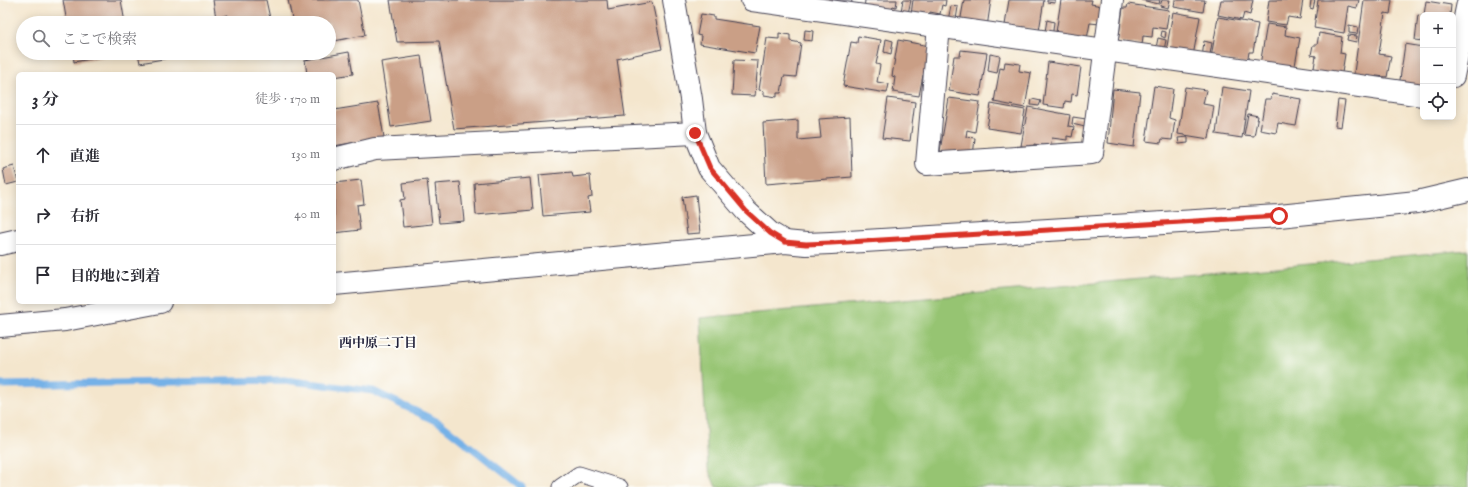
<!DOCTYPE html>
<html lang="ja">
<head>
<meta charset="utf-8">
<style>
	:root { --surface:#fff; --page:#f2f2f3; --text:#2b2b33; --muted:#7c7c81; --line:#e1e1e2 }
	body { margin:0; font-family:"IM FELL English","Noto Serif JP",serif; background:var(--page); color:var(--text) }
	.controls { position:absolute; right:12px; top:12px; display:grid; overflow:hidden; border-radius:6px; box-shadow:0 2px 10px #0003 }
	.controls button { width:36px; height:36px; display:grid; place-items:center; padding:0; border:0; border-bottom:1px solid var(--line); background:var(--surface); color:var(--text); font:20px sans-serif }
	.stop { position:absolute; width:12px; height:12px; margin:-9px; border:3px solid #d93025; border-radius:50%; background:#fff }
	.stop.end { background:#d93025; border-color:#fff; box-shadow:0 1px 4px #0008 }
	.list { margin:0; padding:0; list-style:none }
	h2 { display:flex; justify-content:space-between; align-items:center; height:52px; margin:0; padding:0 16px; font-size:17px }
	h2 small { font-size:13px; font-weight:400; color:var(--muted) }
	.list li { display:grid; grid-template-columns:26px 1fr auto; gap:12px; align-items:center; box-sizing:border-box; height:60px; padding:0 16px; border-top:1px solid var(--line) }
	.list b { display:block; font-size:15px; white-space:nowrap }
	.list em { font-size:13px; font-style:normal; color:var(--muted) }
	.icon { flex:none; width:22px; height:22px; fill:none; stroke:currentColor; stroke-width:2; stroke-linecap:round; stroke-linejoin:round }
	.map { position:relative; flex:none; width:1468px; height:487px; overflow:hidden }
	.search { position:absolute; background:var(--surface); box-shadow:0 2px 10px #0003; left:16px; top:16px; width:320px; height:44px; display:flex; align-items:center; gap:10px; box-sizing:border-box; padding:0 14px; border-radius:22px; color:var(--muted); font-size:15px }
	.panel { position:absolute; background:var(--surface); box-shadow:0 2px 10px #0003; left:16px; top:72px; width:320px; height:232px; border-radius:6px }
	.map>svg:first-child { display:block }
	.green { fill:#96c472; stroke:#5c7356 }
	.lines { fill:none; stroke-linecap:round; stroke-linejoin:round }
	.stream { stroke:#75b1e7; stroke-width:7 }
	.building { fill:#ca9f86 }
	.lane-casing { stroke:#423f51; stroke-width:17 }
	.street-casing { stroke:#423f51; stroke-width:24 }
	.lane { stroke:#fff; stroke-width:15 }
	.street { stroke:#fff; stroke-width:22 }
	.route { stroke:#d93025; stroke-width:5 }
	.labels { text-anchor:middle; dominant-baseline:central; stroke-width:4; stroke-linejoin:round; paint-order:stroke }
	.neighbourhood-label { font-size:13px; font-weight:bold; fill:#22223b; stroke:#fdfcf7 }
</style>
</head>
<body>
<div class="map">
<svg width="1468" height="487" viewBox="0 0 1468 487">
	<rect width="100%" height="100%" fill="#fdfcf7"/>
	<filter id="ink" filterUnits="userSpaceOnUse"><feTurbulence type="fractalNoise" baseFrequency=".025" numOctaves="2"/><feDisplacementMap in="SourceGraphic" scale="8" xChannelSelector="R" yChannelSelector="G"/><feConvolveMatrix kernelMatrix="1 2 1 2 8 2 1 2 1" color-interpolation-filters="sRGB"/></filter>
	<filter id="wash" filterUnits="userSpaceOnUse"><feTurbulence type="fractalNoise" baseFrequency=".012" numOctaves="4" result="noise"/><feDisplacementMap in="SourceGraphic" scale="16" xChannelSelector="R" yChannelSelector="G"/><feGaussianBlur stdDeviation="0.9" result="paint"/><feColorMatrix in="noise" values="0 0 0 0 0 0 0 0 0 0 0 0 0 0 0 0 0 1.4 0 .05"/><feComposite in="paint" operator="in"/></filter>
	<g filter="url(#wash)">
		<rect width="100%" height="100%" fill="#f4e6cd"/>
		<!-- green -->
		<polygon class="green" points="1468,250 1468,487 716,487 708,469 700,318"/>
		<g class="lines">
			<!-- stream -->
			<polyline class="stream" points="0,385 284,380 373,391 440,423 522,487"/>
		</g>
		<g id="blocks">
			<!-- building -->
			<g class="building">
				<polygon points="63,0 121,0 125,23 67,23"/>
				<polygon points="213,0 266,0 271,23 230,23 228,15 216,18"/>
				<polygon points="288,0 358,0 365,35 329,42 329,23 293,23"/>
				<polygon points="390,0 607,0 608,10 652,2 662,49 617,59 625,116 454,129 439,41 397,42"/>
				<polygon points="826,0 852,0 851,7"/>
				<polygon points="865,0 897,0 896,7 893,6 891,16 864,11"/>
				<polygon points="903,0 911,0 907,18 900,17"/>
				<polygon points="913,0 946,0 945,6 942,5 940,14 930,12 929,17 911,14"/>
				<polygon points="964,0 991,0 987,27 960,23"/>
				<polygon points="1009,0 1044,0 1039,31 1005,25"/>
				<polygon points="1047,0 1055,0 1055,3 1047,2"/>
				<polygon points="1061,0 1092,0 1091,4 1102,6 1100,24 1090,23 1086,44 1055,39"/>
				<polygon points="1141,0 1160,0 1159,4"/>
				<polygon points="1162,0 1170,0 1168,8 1160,6"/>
				<polygon points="1175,0 1205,0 1203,12 1174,7"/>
				<polygon points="1221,0 1253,0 1250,15 1244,13 1242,20 1218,15"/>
				<polygon points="1269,0 1303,0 1300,19 1288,17 1286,25 1266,22"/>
				<polygon points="1311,0 1315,0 1313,9 1310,8"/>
				<polygon points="1318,0 1359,0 1357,8 1348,6 1344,33 1314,28"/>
				<polygon points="1364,0 1392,0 1390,14 1385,13 1379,54 1391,56 1387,77 1376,76 1375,83 1353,80"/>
				<polygon points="1426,1 1451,5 1450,15 1424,15"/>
				<polygon points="1128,4 1169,10 1166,29 1153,27 1152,37 1143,36 1142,45 1118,42 1123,8 1127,8"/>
				<polygon points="951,6 958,7 955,26 947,25"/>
				<polygon points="1173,12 1200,17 1193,56 1166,52"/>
				<polygon points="701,14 714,16 714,19 760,26 755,53 700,44 701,36 697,35"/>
				<polygon points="1418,15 1423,16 1423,41 1415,40"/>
				<polygon points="1218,17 1258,24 1253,52 1249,52 1247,64 1211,58"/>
				<polygon points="1047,20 1054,22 1052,39 1044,37"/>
				<polygon points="1267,24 1286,27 1285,35 1300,38 1294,71 1260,65"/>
				<polygon points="1349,25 1358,27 1357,34 1349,33"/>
				<polygon points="805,30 813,31 812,41 804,40"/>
				<polygon points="1162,31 1166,32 1165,38 1161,36"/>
				<polygon points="779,33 790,35 790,41 801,43 796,77 784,76 781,93 777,93 777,97 764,95 764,91 759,90 767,38 779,39"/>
				<polygon points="1319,33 1342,37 1340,53 1345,54 1341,79 1313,74 1316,56 1311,55 1313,45 1317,45"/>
				<polygon points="1348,35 1357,36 1356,42 1347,40"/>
				<polygon points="858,36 881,40 876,64 880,65 877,82 889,84 887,93 843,86 851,42 857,43"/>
				<polygon points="1158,38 1166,40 1163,55 1155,53"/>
				<polygon points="886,39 893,41 891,54 884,52"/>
				<polygon points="898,40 929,46 931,76 923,75 919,96 893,92 895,77 892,76"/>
				<polygon points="1204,41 1212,43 1209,60 1202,59"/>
				<polygon points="1405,44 1423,47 1423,90 1399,87"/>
				<polygon points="961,50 987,53 980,96 949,91 954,56 960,56"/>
				<polygon points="349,52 353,74 334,77 334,74 307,74 305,60"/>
				<polygon points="73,53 118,53 118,54 74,62"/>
				<polygon points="138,53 169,53 169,58 140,63"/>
				<polygon points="990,54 1000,56 997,73 988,71"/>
				<polygon points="421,56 431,121 391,127 381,62"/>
				<polygon points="734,60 758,61 755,96 732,95"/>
				<polygon points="1005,62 1020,64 1019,71 1031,73 1025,108 994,102 1000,68 1004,69"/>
				<polygon points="1048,62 1081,67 1077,95 1072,94 1071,102 1065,101 1064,108 1043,105"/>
				<polygon points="1154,86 1173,89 1169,118 1175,120 1172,140 1162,139 1161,143 1146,141"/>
				<polygon points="1185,87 1206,90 1203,104 1214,106 1209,139 1178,134"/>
				<polygon points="1222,87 1249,91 1242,138 1216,134"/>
				<polygon points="1113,89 1140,92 1134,147 1108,143"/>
				<polygon points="1272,94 1301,99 1296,126 1278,123 1276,133 1260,130 1265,99 1271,99"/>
				<polygon points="888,98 915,102 910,141 882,138"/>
				<polygon points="949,98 980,102 975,132 967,130 966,137 975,138 973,156 940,151"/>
				<polygon points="1032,99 1041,101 1039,106 1031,105"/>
				<polygon points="1338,100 1345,101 1341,127 1335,126"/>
				<polygon points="378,103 384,137 334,146 334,110"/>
				<polygon points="991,104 1025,110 1021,133 987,128"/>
				<polygon points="1028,107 1070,115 1068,126 1074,127 1072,137 1067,136 1067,140 1052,138 1050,147 1034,144 1034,148 1021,146"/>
				<polygon points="1248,114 1258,116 1254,136 1244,135"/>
				<polygon points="850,117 852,177 766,184 763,123 798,120 798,140 821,138 819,119"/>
				<polygon points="1073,117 1086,119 1085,127 1072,124"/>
				<polygon points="1188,137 1188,143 1179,144 1178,138"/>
				<polygon points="14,166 18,182 6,185 3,169"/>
				<polygon points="572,172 573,177 590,175 592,197 588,198 590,212 543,216 539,175"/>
				<polygon points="530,178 533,210 476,215 474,183"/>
				<polygon points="361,180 364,204 357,205 360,230 334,233 334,183"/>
				<polygon points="427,180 432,224 403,227 400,200 405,199 403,183"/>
				<polygon points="460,182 464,221 439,223 435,184"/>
				<polygon points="696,195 700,233 687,234 682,197"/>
			</g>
		</g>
	</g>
	<g filter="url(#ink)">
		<use href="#blocks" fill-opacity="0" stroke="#423f51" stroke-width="1"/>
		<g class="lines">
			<!-- lane casing -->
			<g class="lane-casing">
				<polyline id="lane" points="560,487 579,474 620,487"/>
			</g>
			<!-- street casing -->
			<g class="street-casing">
				<g id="street">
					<polyline points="674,0 691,99 695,133 709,168 746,211 770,233 785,242"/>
					<polyline points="752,0 1423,95"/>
					<polyline points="939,26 927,164 1092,153 1112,0"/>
					<polyline points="1453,76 1468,3"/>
					<polyline points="334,159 375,149 695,133"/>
					<polyline points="0,244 18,240"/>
					<polyline points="334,284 785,242 806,244 831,243 1279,216 1417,202 1468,190"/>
					<polyline points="0,326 65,320 160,302"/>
				</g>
			</g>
			<!-- lane -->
			<use href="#lane" class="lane"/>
			<!-- street -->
			<use href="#street" class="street"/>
		</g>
	</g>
	<g class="lines" filter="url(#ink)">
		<!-- route -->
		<polyline class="route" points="695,133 710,168 746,211 770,233 785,242 806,244 831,243 1279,216"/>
	</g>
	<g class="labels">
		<!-- neighbourhood labels -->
		<g class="neighbourhood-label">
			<text x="378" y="343">西中原二丁目</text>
		</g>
	</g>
</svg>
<div class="controls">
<button>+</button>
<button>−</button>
<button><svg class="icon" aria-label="locate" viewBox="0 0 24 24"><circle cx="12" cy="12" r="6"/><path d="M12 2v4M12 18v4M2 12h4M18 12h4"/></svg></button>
</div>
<div class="stop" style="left:1279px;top:216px"></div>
<div class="stop end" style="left:695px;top:133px"></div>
<div class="search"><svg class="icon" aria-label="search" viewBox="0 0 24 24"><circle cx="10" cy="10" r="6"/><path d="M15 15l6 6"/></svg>ここで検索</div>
<section class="panel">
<h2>3 分<small>徒歩 · 170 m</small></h2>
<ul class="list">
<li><svg class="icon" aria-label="ahead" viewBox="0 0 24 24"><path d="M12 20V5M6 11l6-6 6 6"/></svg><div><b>直進</b></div><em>130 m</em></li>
<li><svg class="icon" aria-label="right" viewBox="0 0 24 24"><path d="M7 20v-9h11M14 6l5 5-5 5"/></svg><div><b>右折</b></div><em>40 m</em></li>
<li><svg class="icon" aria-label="arrive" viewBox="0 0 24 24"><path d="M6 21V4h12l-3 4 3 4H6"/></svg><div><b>目的地に到着</b></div></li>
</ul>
</section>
</div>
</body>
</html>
